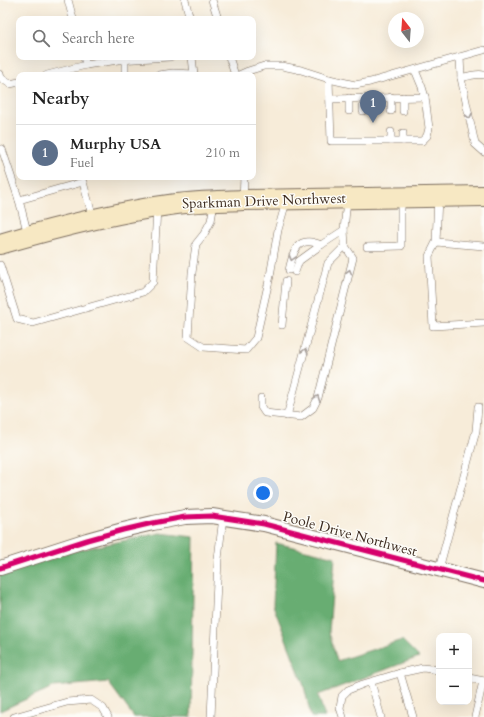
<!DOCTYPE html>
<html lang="en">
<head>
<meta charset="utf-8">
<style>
	:root { --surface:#fff; --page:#f2f2f2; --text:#222; --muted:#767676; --line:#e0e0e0; --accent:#1f6fb2 }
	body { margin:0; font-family:Cardo,serif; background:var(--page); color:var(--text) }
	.controls { position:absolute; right:12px; bottom:12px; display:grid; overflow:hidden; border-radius:8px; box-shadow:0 4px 16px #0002 }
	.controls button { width:36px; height:36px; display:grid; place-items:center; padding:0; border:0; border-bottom:1px solid var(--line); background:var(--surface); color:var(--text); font:20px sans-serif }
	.compass { position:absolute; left:388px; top:12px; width:36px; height:36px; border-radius:50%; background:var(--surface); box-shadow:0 4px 16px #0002; rotate:343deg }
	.you { position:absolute; left:263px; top:493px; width:14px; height:14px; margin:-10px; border:3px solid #fff; border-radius:50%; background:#1a73e8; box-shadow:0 0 0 6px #1a73e833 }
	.badge { display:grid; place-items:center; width:26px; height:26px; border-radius:50%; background:var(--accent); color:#fff; font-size:13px; font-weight:700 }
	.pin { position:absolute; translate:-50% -33px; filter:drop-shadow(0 1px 2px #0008) }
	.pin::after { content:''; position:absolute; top:21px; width:14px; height:12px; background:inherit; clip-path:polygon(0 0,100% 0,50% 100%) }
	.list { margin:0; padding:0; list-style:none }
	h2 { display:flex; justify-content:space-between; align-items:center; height:52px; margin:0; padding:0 16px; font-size:17px }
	h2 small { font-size:13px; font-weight:400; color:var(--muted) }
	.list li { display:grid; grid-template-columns:26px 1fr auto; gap:12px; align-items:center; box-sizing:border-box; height:56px; padding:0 16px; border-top:1px solid var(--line) }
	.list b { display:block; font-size:15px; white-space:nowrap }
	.list p { margin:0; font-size:13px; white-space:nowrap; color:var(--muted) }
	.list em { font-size:13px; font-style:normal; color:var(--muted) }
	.icon { flex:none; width:22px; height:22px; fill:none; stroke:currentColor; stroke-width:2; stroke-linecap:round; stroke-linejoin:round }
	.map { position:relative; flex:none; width:484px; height:717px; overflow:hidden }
	.search { position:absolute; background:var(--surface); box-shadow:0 4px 16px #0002; left:16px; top:16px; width:240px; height:44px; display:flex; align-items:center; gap:10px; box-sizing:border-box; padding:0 14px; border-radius:8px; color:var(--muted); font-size:15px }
	.panel { position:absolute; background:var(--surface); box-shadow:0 4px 16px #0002; left:16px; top:72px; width:240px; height:108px; border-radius:8px }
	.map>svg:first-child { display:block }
	.forest { fill:#68ad72; stroke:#526c48 }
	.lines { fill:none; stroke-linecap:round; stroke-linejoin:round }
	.lane-casing { stroke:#7d6e5f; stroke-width:8 }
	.street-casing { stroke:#7d6e5f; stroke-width:16 }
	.secondary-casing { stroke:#7d6e5f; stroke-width:22 }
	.lane { stroke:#fff; stroke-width:7 }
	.street { stroke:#fff; stroke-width:14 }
	.secondary { stroke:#f7e8c3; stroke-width:20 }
	.cycleway-casing { stroke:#fdfcf7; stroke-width:8 }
	.cycleway { stroke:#d6006c; stroke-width:5 }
	.oneway { stroke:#a79f9a }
	.labels { text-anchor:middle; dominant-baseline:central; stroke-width:3; stroke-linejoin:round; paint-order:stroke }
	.street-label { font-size:14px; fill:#3b2a1e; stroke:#fdfcf7 }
</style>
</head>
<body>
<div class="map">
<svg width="484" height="717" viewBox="0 0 484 717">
	<rect width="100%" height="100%" fill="#fdfcf7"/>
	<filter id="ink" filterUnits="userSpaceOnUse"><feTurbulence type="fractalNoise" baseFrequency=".025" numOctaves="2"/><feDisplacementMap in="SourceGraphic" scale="8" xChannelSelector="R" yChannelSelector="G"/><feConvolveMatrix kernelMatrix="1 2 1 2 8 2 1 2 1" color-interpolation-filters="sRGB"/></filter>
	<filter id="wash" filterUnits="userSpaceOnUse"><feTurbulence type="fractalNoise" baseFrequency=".012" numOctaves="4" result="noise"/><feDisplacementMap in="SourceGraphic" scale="16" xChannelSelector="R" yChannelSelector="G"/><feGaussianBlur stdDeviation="0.9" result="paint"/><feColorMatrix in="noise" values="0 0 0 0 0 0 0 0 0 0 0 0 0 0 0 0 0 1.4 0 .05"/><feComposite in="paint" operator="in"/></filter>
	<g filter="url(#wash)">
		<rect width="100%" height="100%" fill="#f7ecd9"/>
		<!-- forest -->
		<g class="forest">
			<polygon points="160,533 194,537 191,717 134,717 108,682 53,687 0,711 0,573 60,554"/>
			<polygon points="276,543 335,557 329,632 337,661 402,640 419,657 318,695 325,717 311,717 304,686 273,605"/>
		</g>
	</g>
	<g filter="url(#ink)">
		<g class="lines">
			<!-- lane casing -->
			<g class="lane-casing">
				<g id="lane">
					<polyline points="68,0 73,19"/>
					<polyline points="185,0 190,19"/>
					<polyline points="212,0 218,19"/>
					<polyline points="84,57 86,65 118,60 170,57"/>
					<polyline points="192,57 194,75"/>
					<polyline points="229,57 235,75"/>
					<polyline points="460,57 461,78 475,144 484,152"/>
					<polyline points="125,59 125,75"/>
					<polyline points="0,74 1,78 10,84 19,82"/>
					<polyline points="47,75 86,65"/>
					<polyline points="158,75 173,73 194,74"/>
					<polyline points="239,75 248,71 264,66 282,66 301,70 329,79 355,85 370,82 484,50"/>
					<path d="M461 78C468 76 477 73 484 75"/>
					<polyline points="329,79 331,141 422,141 427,136 429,128 425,97 422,87 415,70"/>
					<polyline points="349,98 349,111"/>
					<polyline points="363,98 363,111"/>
					<polyline points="330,99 425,97"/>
					<polyline points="391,111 391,97"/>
					<polyline points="403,111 403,97"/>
					<polyline points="403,133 403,141"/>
					<polyline points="391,141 391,132"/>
					<polyline points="0,150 2,149 19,200 28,235"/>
					<polyline points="438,197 436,242 429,256 433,326 484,323"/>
					<polyline points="19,200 83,182 93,218"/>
					<polyline points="243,200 244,177"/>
					<polyline points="214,203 211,221 204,234 196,244 192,273 188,337 203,347 246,350 256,338 270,276 278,230 286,202"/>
					<polyline points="436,242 484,246"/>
					<polyline points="367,247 401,246 401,198"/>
					<polyline points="0,265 17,319 33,323 143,292 153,282 157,208"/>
					<path d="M289 270C293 252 297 234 321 245L344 230"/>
					<polyline points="295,272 299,261 321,245"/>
					<polyline points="282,325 286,281"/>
					<polyline points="261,398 261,407 265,413 301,417 313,408 318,398 353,258 345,246"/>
					<polyline points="287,416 328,263 345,246 344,230 347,200"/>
					<polyline points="439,569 476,431 478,407"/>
					<polyline points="400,673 413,717"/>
					<polyline points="469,678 484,681"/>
					<polyline points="371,682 381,717"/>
					<polyline points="14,717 67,702 91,700 103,708 108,717"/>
					<polyline points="211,717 218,559 223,517"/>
					<polyline points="343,717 340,708 342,696 348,690 363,684 400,673 423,668 439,670"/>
					<polyline points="475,717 483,681"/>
				</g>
			</g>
			<!-- street casing -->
			<g class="street-casing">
				<polyline id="street" points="0,568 87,540 123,530 153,523 185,517 212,516 264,524 484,581"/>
			</g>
			<!-- secondary casing -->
			<g class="secondary-casing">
				<path id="secondary" d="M0 244C58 227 116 212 176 204 198 201 221 201 243 200L484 196"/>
			</g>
			<!-- lane -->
			<use href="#lane" class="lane"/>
			<!-- street -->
			<use href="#street" class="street"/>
			<!-- secondary -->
			<use href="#secondary" class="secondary"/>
			<!-- cycleway casing -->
			<g class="cycleway-casing">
				<polyline id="cycleway" points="0,568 87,540 123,530 153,523 185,517 212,516 264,524 484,581"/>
			</g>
			<!-- cycleway -->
			<use href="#cycleway" class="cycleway"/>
		</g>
		<!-- one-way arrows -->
		<defs><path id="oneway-chevron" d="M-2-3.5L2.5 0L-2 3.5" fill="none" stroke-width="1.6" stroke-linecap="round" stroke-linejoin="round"/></defs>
		<g class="oneway">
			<use href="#oneway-chevron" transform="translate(469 116) rotate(78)"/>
			<use href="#oneway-chevron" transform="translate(292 258) rotate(106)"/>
			<use href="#oneway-chevron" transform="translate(349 272) rotate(-76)"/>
			<use href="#oneway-chevron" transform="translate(305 351) rotate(-75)"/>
			<use href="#oneway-chevron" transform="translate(317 398) rotate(-69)"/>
		</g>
	</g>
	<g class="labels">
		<!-- street labels -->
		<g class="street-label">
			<text transform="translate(264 201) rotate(-2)">Sparkman Drive Northwest</text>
			<text transform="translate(350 534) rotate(15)">Poole Drive Northwest</text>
		</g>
	</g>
</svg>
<div class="controls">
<button>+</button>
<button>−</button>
</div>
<svg class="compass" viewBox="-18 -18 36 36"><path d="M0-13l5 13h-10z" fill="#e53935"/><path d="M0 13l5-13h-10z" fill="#767676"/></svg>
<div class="you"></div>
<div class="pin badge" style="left:373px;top:123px;background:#5c6f8a">1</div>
<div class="search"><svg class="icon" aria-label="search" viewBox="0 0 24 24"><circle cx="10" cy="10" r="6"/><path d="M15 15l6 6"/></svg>Search here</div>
<section class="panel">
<h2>Nearby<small></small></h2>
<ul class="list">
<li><span class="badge" style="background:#5c6f8a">1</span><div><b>Murphy USA</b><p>Fuel</p></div><em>210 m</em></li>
</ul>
</section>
</div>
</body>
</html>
